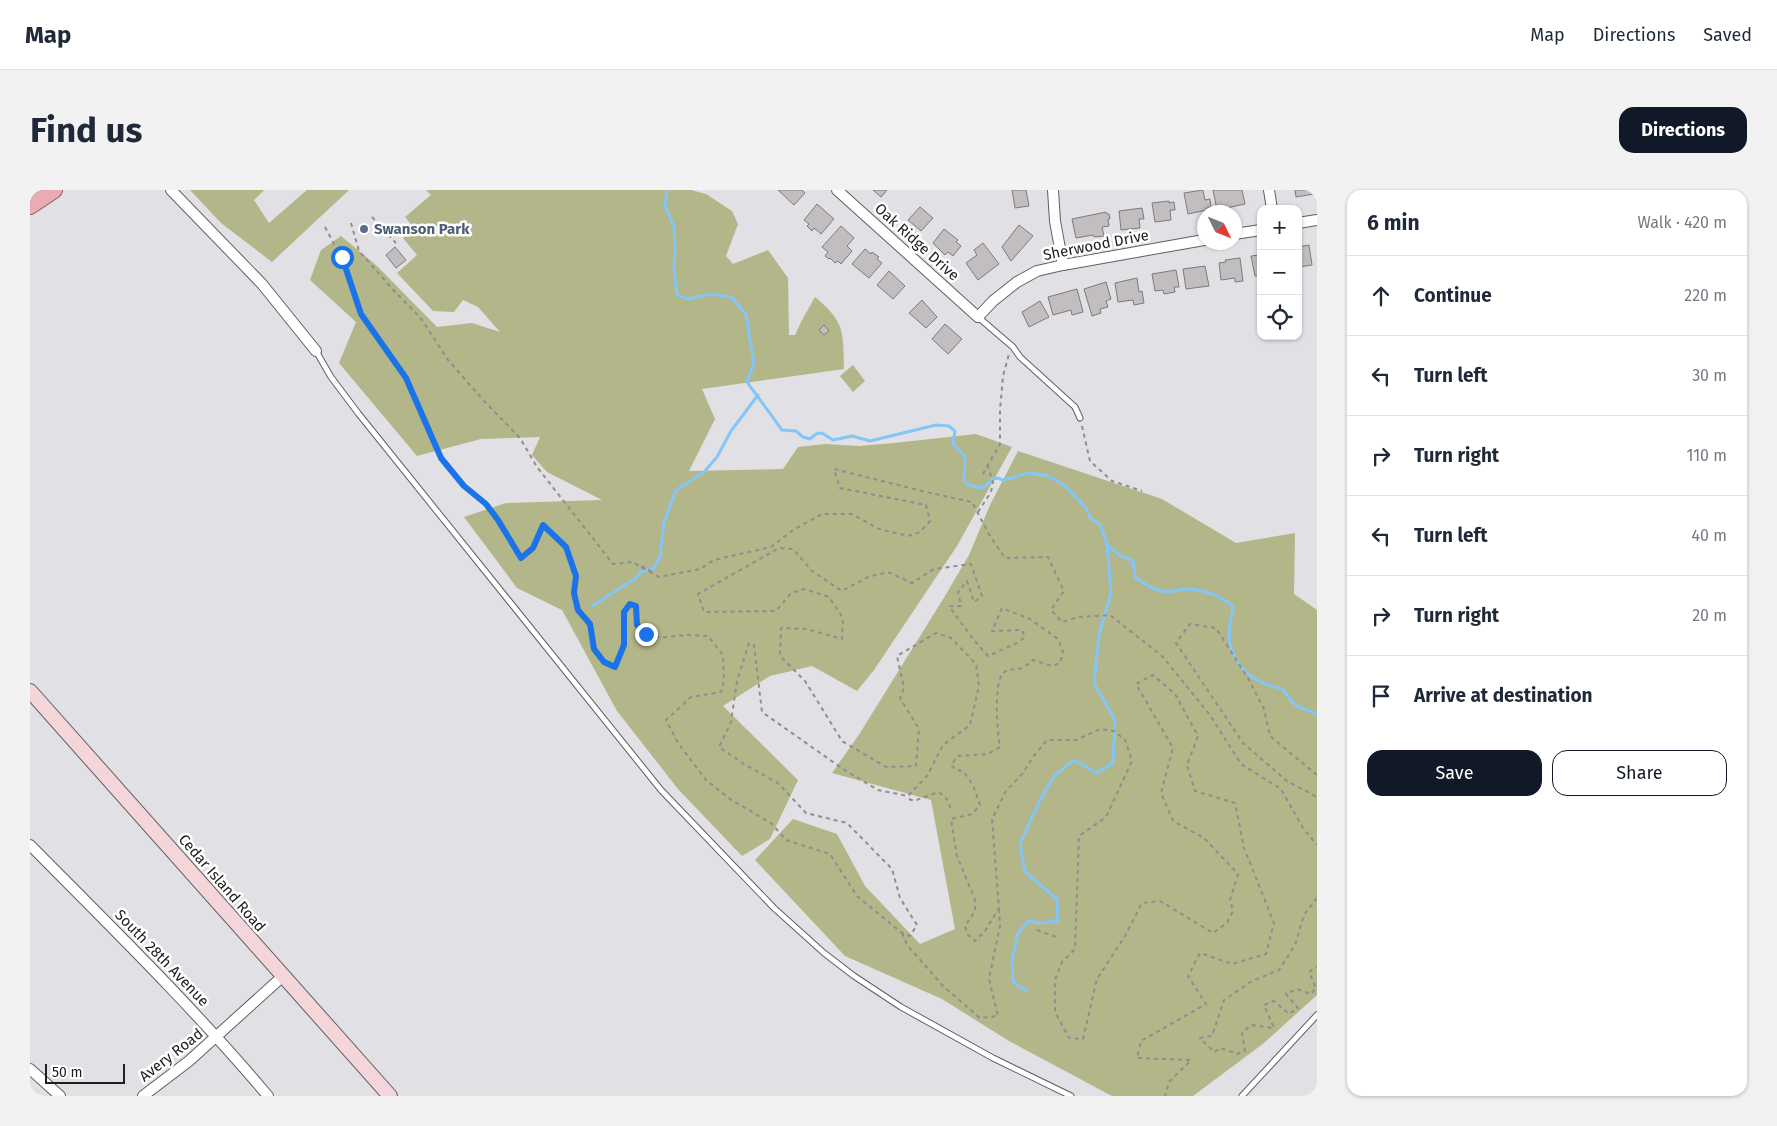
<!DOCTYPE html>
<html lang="en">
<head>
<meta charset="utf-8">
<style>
	:root { --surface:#fff; --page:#f2f2f3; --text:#1f2937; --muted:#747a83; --line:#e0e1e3; --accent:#111827 }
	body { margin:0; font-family:"Fira Sans",sans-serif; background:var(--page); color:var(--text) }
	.controls { position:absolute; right:15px; top:15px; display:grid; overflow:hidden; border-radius:10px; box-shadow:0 1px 4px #0004 }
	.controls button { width:45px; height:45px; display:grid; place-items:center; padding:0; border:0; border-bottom:1px solid var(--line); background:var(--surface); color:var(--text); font:25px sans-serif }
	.compass { position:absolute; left:1167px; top:15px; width:45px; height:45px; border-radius:50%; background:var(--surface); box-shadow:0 1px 4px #0004; rotate:133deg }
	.scale { position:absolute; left:15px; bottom:12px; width:80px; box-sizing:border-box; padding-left:5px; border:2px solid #202021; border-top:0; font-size:14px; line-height:18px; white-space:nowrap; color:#202021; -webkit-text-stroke:4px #fff; paint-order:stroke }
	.stop { position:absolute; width:15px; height:15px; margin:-11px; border:4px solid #1a73e8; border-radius:50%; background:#fff }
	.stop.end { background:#1a73e8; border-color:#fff; box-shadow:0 1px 5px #0008 }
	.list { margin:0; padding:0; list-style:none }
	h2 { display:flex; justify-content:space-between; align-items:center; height:65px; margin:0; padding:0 20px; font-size:21px }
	h2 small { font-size:16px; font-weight:400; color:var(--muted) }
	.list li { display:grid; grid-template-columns:32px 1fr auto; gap:15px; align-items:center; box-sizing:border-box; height:80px; padding:0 20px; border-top:1px solid var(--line) }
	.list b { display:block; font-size:19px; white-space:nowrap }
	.list em { font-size:16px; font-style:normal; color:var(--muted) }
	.actions { display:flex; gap:10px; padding:15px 20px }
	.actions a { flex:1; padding:11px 0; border:1px solid var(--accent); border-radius:15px; text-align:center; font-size:18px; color:var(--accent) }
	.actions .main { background:var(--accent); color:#fff }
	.icon { flex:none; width:28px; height:28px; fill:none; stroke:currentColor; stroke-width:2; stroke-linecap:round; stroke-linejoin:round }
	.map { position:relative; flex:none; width:1287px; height:906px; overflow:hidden; border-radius:15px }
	header { display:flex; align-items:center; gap:30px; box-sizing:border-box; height:70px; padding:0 25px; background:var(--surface); border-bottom:1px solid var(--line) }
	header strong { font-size:24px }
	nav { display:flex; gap:28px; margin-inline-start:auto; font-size:18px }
	.intro { display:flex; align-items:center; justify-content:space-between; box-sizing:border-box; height:120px; padding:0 30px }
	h1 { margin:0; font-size:35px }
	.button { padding:12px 22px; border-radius:15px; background:var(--accent); color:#fff; font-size:18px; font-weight:700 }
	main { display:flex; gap:30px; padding:0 30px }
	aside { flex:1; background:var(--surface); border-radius:15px; box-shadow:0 1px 4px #0004 }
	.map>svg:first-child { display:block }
	.green { fill:#b2b688 }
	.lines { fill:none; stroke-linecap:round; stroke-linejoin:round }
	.stream { stroke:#85c6f8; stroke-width:3 }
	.building { fill:#c2bec0; stroke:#7d7a7b }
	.lane-casing { stroke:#605f62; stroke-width:7 }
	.street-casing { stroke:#605f62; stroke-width:12 }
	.secondary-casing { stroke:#605f62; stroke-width:16 }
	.primary-casing { stroke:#9a565f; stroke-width:18 }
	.path { stroke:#8e8d90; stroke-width:2; stroke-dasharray:4 4; stroke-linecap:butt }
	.lane { stroke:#fff; stroke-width:5 }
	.street { stroke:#fff; stroke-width:10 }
	.secondary { stroke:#f4d5d9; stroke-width:14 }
	.primary { stroke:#eaabb3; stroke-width:16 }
	.route { stroke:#1a73e8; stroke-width:6 }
	.service-dot { fill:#5c6f8a; stroke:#fff; stroke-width:2 }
	.labels { text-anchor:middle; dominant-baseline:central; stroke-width:5; stroke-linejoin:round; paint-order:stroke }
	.service-label { font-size:15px; font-weight:bold; fill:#4e5e75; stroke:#fff; text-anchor:start }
	.street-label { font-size:15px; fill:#202021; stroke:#fff }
</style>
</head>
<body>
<header>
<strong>Map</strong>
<nav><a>Map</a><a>Directions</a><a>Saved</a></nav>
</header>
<div class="intro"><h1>Find us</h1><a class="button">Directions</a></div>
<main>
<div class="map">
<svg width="1287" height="906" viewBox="0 0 1287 906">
	<rect width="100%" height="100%" fill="#e1e0e4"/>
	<!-- green -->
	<g class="green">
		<polygon points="160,0 234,0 224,10 239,33 277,0 319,0 242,72 191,33"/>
		<path d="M396 0H661L676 4 702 21 708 34 696 66 703 74 738 60 758 88 759 145H765L772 130 785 107C815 132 813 141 814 179L672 199 685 229 659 281 753 279 768 257 795 254 829 256 864 253 946 244 982 257 927 356 844 480 827 501 782 476 740 486 693 516 768 590 740 649 712 666 648 599 587 521 532 420 487 398 434 327 476 313 572 310 517 282 502 265 510 247 451 249 387 266 309 173 326 132 280 90 291 60 311 46 346 75 407 137 442 133 470 142 448 117 433 110 424 122 403 121 367 83 387 65 373 48 384 38 375 27 401 5Z"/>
		<polygon points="823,175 835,191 823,202 810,186"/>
		<polygon points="988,261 1132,309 1206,353 1265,343 1264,404 1287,420 1287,805 1234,853 1163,906 1082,906 979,851 912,809 815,766 725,670 763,629 807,644 835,696 890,754 925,739 901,610 802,583 830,543 915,406 939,365 960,315"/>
	</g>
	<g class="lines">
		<!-- stream -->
		<g class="stream">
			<path d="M637 0 635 16 644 37 645 60 644 80 647 105 659 109 680 104 701 107 716 124 724 173 717 192 752 240 766 241 773 247 780 249 786 244 792 243 803 250 822 246 840 251 906 235 919 236 925 241 923 254 935 266 934 288 936 294 950 298 957 295 961 290 967 288 973 290 999 283 1018 286 1033 294 1056 318 1061 329 1070 334 1077 354 1089 365 1103 371 1105 387C1114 394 1125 401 1137 402 1143 402 1150 399 1156 399 1173 399 1192 406 1203 417 1202 428 1197 442 1200 453 1206 480 1227 494 1253 499 1257 506 1263 515 1271 518 1277 521 1282 520 1287 525"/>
			<polyline points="562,416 606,388 611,382 624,378 630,367 634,332 646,300 674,282 687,267 701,241 728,205"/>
			<polyline points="996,801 983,792 982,770 988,743 999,731 1009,733 1028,731 1027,709 995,682 990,654 1010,610 1024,586 1044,570 1067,583 1083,573 1085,530 1064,493 1069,445 1081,403 1077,354"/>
		</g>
	</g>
	<!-- building -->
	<g class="building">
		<polygon points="748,0 772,0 775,3 764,15"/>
		<polygon points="843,0 857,0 851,7"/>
		<polygon points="982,0 996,0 999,16 985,18"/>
		<polygon points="1173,0 1175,10 1180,9 1181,17 1177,18 1177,20 1158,24 1154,3"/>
		<polygon points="1183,0 1212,0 1215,14 1187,20"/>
		<polygon points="1265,0 1283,0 1284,4 1266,7"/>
		<polygon points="1139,11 1139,13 1144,12 1145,20 1140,20 1141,30 1125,32 1122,13"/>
		<polygon points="787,14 804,29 791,44 784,38 782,41 777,36 779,34 774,30"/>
		<polygon points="890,17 903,28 891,41 878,30"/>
		<polygon points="1112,18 1114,29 1109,29 1110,38 1091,40 1089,21"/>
		<polygon points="1076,22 1077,24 1079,24 1080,29 1078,29 1079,36 1072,37 1074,46 1064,47 1063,45 1046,48 1042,29"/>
		<polygon points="989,35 1003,46 981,71 972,57"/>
		<polygon points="811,36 824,48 817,56 822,61 811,74 808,71 805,73 800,68 799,69 795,66 798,62 792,57"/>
		<polygon points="914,39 928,50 926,52 931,56 923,66 918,62 915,65 903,53"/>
		<polygon points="953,53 969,74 948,90 936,73 947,65 944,60"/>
		<polygon points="1279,55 1282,75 1268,77 1268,57"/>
		<polygon points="365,57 376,70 366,78 356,65"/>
		<polygon points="835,59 841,64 842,62 849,67 847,69 852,73 839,88 822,74"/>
		<polygon points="1228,63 1231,63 1231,85 1225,86 1221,66 1229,65"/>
		<polygon points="1210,68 1213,91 1205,92 1205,88 1191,90 1189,73 1196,72 1195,70"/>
		<polygon points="1175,76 1179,96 1156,99 1153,79"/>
		<polygon points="1146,80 1149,97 1144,97 1145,102 1134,104 1133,100 1125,101 1122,84"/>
		<polygon points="859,81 875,96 863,109 847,95"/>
		<polygon points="1107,88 1109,102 1112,101 1114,113 1104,115 1103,110 1088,112 1085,93"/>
		<polygon points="1076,92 1081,109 1076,111 1078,117 1070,119 1071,123 1062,126 1054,99"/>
		<polygon points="1047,99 1053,122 1042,125 1041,120 1023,125 1018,107"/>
		<polygon points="892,110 907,127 896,138 879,123"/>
		<polygon points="1010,111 1019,127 999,137 992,122"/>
		<polygon points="915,134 932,149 918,164 902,149"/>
		<polygon points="794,135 799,141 794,145 789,140"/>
	</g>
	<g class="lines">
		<!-- lane casing -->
		<g class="lane-casing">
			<g id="lane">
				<polyline points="948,127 983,157 990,167 1045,217 1050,228"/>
				<polyline points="286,161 301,187 328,223 631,600 744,718 794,763 824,786 871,817 963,868 1041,906"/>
				<polyline points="1212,906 1287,825"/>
			</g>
		</g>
		<!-- street casing -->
		<g class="street-casing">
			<g id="street">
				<polyline points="141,0 232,94 286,161"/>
				<polyline points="807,0 948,127 963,111 987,92 1007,81 1033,75 1174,50"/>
				<polyline points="1023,0 1025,31 1033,75"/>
				<polyline points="1239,0 1242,19"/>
				<polyline points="1268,33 1287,30"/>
				<polyline points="1204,44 1231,40"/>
				<path d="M0 655C81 737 164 818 238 906"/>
				<polyline points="0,879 30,906"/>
				<polyline points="113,906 159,871 253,786"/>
			</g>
		</g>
		<!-- secondary casing -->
		<g class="secondary-casing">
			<polyline id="secondary" points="0,501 360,906"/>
		</g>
		<!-- primary casing -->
		<g class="primary-casing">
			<polyline id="primary" points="0,16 24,0"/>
		</g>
		<!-- path -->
		<g class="path">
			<polyline points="342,27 366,53"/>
			<polyline points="321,33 329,61 365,102 390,127 418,170 455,212 490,248 507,277 583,374 602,372 629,387 670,379 684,370 741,357 763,340 792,324 822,324 849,339 878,346 890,342 900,331 896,315 810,298 804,279 896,302 942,312 960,346 975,368 1018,367 1034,401 1021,420 1032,432 1049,427 1080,425 1132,466 1180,525 1211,574 1251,599 1273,638 1287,655"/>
			<path d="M295 37 311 67 331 124 376 188 411 268 434 296 456 314 468 330 491 368 503 358 513 335 536 357 546 386 545 403 548 420 560 434 564 459 574 471 585 477 594 455 593 422 600 415 606 416 607 435C626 453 635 446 657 445 664 445 671 446 678 446L693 465 694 491 691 502 661 507 636 530 648 553 676 590 700 609 741 633 756 650 800 664 827 706 872 743 880 746 887 735 870 708 862 679 817 633 776 623 748 593 714 574 689 557 701 532 707 491 719 453 724 455 732 522 813 579 848 600 878 606 897 586 913 555 940 535 949 496 946 474 921 448 906 443 867 466 874 498 870 508 889 539 886 576 856 577 812 551 775 491 750 466 751 438 777 439 812 449 813 428 799 407 774 399 761 403 746 421 674 422 668 404 749 358 763 359 782 381 812 401 838 387 858 382 882 393 904 379 941 374 952 406 944 412 937 391 928 402 931 416H919L943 449 958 466 987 453 995 447 992 440 962 441 972 418 1000 429 1028 449 1033 462 1030 473 1022 476 1003 470C995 477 990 481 979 479 978 480 973 483 972 484 964 497 967 542 970 557L958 564 928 566 921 575 926 580 933 581 943 595 950 615 942 624 921 629 927 666 945 710V721L935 736 938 745 945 751 955 741 969 718 962 629 976 601 993 583 1003 567 1017 550H1046L1070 539 1084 541 1095 550 1102 571 1076 627 1049 646 1045 759 1032 772 1025 790V822L1039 848 1053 849 1067 789 1095 746 1112 713 1130 711 1183 743 1197 733 1203 721 1200 710 1208 684 1174 648 1143 631 1131 603 1143 558 1106 494 1123 485 1145 504 1168 546 1157 575 1165 601 1205 613 1214 658 1244 733 1236 764 1202 774 1170 763 1158 786 1176 814 1111 851 1107 868 1161 870 1139 892 1135 906"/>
			<polyline points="1052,236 1060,271 1082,291 1112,301"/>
			<polyline points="953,284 970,254 970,220 973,186 979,164"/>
			<polyline points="948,322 961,302 963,292 958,277"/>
			<polyline points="611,377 614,377 622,382"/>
			<polyline points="1287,585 1240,546 1234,519 1219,490 1186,438 1160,434 1146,453 1213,553 1257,591 1287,607"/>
			<path d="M879 609 884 611 908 602C917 607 919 611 921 621"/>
			<polyline points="1287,708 1274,725 1265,755 1249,780 1222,791 1194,810 1182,846 1170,848 1184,862 1191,858 1207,864 1215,861 1212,843 1221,835 1244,838 1234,815 1244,811 1259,824 1268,818 1256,804 1267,799 1281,804 1286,798 1279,782 1287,776"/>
			<polyline points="1007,740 1029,748"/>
			<polyline points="872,743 877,755 914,797 950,828 968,826 959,789 970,736 969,718"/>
		</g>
		<!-- lane -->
		<use href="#lane" class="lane"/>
		<!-- street -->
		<use href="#street" class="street"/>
		<!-- secondary -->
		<use href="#secondary" class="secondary"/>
		<!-- primary -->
		<use href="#primary" class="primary"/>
	</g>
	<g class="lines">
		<!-- route -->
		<polyline class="route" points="312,67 331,124 376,188 411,268 434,296 456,314 468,330 491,368 503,358 513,335 536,357 546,386 544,403 548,420 560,434 564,459 574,472 585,477 594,455 594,422 600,414 606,416 607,435 616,444"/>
	</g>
	<!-- markers -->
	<circle class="service-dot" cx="334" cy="39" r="5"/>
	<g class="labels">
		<!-- service labels -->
		<g class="service-label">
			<text x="344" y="39">Swanson Park</text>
		</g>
		<!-- street labels -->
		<g class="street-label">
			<text transform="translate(887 52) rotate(42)">Oak Ridge Drive</text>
			<text transform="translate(1066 55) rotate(-11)">Sherwood Drive</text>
			<text transform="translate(192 693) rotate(49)">Cedar Island Road</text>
			<text transform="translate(132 768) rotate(46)">South 28th Avenue</text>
			<text transform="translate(141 865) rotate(-38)">Avery Road</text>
		</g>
	</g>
</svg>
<div class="controls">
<button>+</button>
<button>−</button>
<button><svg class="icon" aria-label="locate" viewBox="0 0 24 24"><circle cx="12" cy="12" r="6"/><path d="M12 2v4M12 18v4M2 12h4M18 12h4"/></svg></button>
</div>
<svg class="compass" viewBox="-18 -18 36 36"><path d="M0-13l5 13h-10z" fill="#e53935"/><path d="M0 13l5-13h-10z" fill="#747a83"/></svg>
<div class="scale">50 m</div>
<div class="stop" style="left:312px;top:67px"></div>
<div class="stop end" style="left:616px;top:444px"></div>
</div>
<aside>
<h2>6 min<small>Walk · 420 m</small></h2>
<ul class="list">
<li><svg class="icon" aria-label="ahead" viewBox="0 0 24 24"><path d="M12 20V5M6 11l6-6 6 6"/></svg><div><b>Continue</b></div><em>220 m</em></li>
<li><svg class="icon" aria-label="left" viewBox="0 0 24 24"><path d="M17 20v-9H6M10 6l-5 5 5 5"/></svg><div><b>Turn left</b></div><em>30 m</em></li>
<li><svg class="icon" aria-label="right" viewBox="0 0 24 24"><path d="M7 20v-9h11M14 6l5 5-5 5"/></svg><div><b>Turn right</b></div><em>110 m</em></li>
<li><svg class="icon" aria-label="left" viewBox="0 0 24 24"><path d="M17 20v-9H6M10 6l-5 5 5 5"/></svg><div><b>Turn left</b></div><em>40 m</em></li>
<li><svg class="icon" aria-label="right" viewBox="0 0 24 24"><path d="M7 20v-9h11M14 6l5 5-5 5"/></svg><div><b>Turn right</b></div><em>20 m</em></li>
<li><svg class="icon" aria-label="arrive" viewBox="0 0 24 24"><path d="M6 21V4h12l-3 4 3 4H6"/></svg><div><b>Arrive at destination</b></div></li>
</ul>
<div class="actions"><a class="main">Save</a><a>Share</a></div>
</aside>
</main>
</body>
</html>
